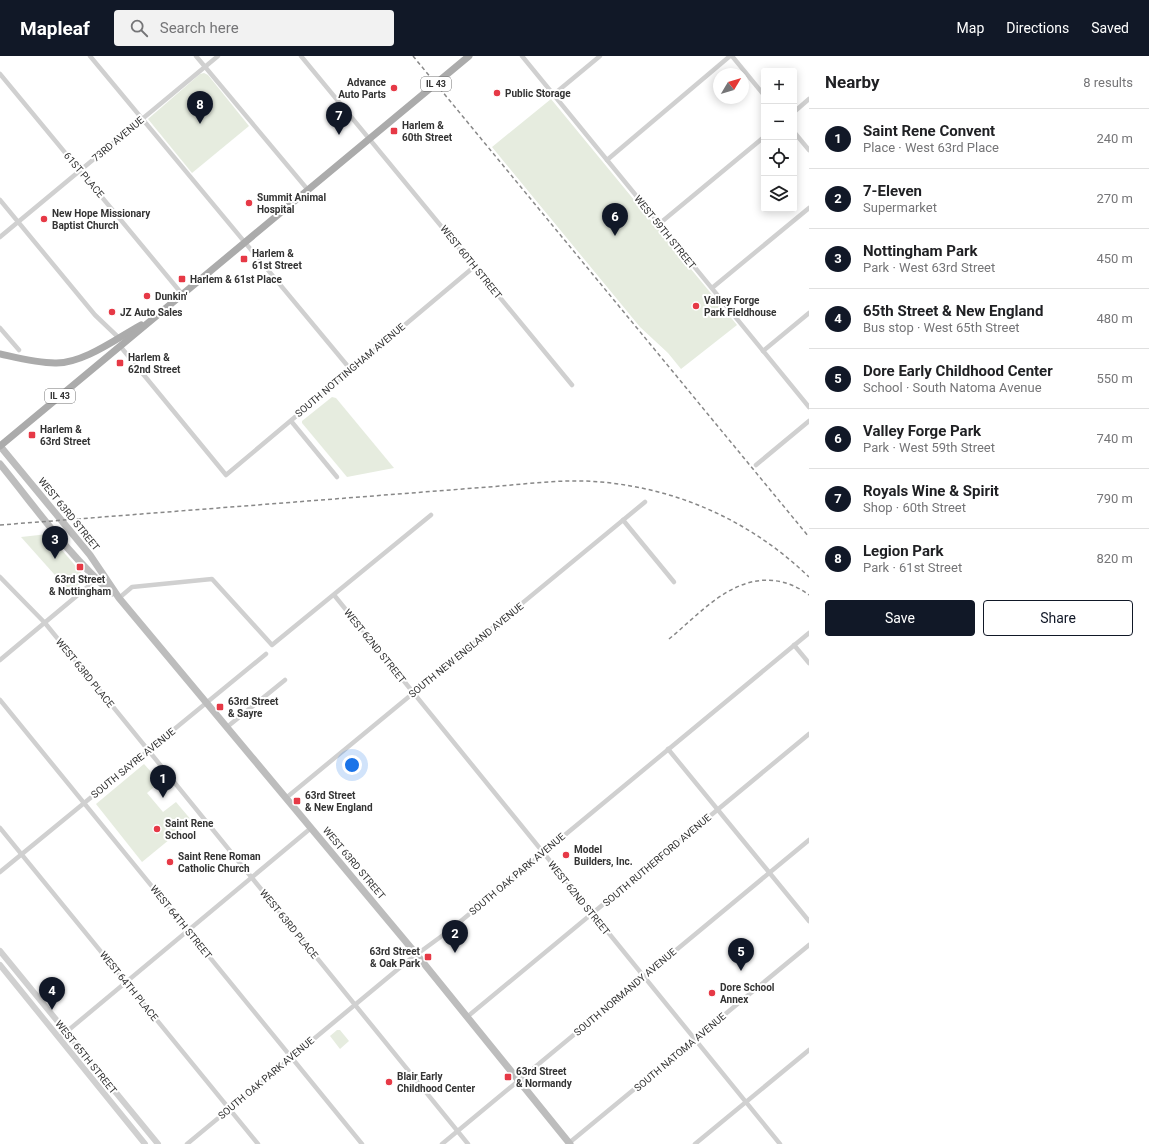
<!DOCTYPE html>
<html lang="en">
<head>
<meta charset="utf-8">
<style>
	:root { --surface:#fff; --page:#f2f2f2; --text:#202124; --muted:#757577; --line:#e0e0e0; --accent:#111827 }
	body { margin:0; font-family:Roboto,sans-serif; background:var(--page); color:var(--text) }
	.controls { position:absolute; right:12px; top:12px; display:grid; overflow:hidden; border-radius:4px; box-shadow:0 2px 10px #0003 }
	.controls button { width:36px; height:36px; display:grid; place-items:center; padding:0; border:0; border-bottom:1px solid var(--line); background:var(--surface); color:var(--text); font:20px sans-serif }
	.compass { position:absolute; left:713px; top:12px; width:36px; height:36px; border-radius:50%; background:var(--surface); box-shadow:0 2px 10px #0003; rotate:52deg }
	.you { position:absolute; left:352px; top:709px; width:14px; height:14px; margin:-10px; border:3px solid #fff; border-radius:50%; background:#1a73e8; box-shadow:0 0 0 6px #1a73e833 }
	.badge { display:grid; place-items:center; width:26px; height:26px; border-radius:50%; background:var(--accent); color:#fff; font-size:13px; font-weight:700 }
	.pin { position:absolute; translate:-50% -33px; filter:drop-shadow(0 1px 2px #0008) }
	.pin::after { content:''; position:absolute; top:21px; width:14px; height:12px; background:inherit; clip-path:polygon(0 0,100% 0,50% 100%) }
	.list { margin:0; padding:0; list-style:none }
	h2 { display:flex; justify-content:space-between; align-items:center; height:52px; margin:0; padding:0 16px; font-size:17px }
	h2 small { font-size:13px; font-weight:400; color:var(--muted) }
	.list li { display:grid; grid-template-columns:26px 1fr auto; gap:12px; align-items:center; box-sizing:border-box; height:60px; padding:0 16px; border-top:1px solid var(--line) }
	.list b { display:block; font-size:15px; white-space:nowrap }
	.list p { margin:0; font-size:13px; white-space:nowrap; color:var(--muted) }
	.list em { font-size:13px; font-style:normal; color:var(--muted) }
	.actions { display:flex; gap:8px; padding:12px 16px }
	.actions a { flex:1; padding:9px 0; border:1px solid var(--accent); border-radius:4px; text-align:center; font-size:14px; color:var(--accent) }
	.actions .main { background:var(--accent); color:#fff }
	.icon { flex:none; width:22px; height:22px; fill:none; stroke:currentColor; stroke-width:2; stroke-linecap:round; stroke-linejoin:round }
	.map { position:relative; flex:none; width:809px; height:1088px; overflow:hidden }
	header { display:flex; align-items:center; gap:24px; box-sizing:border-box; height:56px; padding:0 20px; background:var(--accent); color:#fff }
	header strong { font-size:19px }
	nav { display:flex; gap:22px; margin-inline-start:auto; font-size:14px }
	.search { width:280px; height:36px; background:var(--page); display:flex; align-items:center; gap:10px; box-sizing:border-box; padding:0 14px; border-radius:4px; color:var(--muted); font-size:15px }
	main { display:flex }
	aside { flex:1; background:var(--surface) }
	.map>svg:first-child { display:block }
	.green { fill:#e6ecdf }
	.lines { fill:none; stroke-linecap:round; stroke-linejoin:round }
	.minor { stroke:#d0d0d0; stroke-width:4.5 }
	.tertiary { stroke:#d0d0d0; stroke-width:6 }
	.secondary { stroke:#bdbdbd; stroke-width:7 }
	.primary { stroke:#ababab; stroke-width:7 }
	.rail { stroke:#888; stroke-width:1.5; stroke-dasharray:4 3; stroke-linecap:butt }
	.poi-dot { fill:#e63946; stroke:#fff; stroke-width:1.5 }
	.labels { text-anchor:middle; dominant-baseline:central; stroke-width:4; stroke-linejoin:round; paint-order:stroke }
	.shield { fill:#fff; stroke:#707070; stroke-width:1 }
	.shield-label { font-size:9px; font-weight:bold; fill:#333 }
	.poi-label { font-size:10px; font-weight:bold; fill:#333; stroke:#fff; text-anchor:start }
	.street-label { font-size:10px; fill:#333; stroke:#fff }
</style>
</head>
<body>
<header>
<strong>Mapleaf</strong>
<div class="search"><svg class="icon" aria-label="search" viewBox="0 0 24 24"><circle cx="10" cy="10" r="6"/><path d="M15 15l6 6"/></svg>Search here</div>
<nav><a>Map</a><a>Directions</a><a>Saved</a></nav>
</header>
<main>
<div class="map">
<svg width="809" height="1088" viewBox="0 0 809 1088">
	<rect width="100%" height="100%" fill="#fff"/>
	<!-- green -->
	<g class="green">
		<polygon points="204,17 208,19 249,70 192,117 148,63 200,18"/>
		<polygon points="551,43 737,269 681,313 668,297 640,271 492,91"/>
		<polygon points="332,341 336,342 394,412 347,421 302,367 302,365"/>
		<polygon points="48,478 86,522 70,536 21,481"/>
		<polygon points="144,708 160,726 147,737 163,756 176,746 192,765 142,806 96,748"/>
		<polygon points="337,974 340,974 349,985 340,993 330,980"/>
	</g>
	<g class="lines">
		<!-- minor -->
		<g class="minor">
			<polyline points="90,0 351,314"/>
			<polyline points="196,0 308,134"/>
			<polyline points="301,0 572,329"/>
			<polyline points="522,0 809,351"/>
			<polyline points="732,0 764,39"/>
			<polyline points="0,18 182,238"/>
			<polyline points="553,39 600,0"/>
			<polyline points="794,56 809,43"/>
			<polyline points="794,76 809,94"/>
			<polyline points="607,104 730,0"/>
			<polyline points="0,144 95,259 118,281"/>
			<polyline points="659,168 764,81"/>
			<polyline points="0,181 218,0"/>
			<polyline points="712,232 809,152"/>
			<polyline points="0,272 19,294"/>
			<polyline points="120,290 226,419 475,210"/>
			<polyline points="763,295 809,257"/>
			<polyline points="291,365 337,421"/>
			<polyline points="756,409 809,365"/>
			<polyline points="623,464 674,526"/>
			<polyline points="0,521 45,567 468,1088"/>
			<polyline points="334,539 780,1088"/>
			<polyline points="119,542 132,531 212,523 272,589 431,459"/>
			<polyline points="794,589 809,607"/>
			<polyline points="0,604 97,523"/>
			<polyline points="0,644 362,1088"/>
			<polyline points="227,671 285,624"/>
			<polyline points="668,693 809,865"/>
			<polyline points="286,742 645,446"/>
			<polyline points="0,772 258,1088"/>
			<polyline points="0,816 266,598"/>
			<polyline points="467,961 809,678"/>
			<polyline points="59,982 311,772"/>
			<polyline points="569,1087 809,889"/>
			<polyline points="187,1088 409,904 450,874 809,577"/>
			<polyline points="442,1088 809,784"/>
			<polyline points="695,1088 809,994"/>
		</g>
		<!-- tertiary -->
		<g class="tertiary">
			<polyline points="0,895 158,1088"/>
			<polyline points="0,909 145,1088"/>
		</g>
		<!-- secondary -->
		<g class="secondary">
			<polyline points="0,390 90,499 119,542 417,899 570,1088"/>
			<path d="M0 408C36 452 69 500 112 537"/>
		</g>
		<!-- primary -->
		<g class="primary">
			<path d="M0 298C18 302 37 307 55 307 83 308 117 282 141 269"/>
			<polyline points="0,390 469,0"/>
		</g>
		<!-- rail -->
		<g class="rail">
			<polyline points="413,0 809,481"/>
			<path d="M0 469 501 430C534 427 568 423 601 426 680 433 752 466 809 521"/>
			<path d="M669 583C701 557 735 515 782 526 791 528 801 533 809 539"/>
		</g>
	</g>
	<!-- markers -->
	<g class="poi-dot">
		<circle cx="394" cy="32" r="4"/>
		<circle cx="497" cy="37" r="4"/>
		<rect x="390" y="71" width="8" height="8" rx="2"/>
		<circle cx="249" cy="147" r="4"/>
		<circle cx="44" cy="163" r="4"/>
		<rect x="240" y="199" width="8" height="8" rx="2"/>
		<rect x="178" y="219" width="8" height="8" rx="2"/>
		<circle cx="147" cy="240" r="4"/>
		<circle cx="696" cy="250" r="4"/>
		<circle cx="112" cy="256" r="4"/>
		<rect x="116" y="303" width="8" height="8" rx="2"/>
		<rect x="28" y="375" width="8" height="8" rx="2"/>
		<rect x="76" y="507" width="8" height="8" rx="2"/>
		<rect x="216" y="647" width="8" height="8" rx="2"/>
		<rect x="293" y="741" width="8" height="8" rx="2"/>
		<circle cx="157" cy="773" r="4"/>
		<circle cx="566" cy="799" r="4"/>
		<circle cx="170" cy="806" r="4"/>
		<rect x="424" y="897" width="8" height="8" rx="2"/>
		<circle cx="712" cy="937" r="4"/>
		<rect x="504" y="1017" width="8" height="8" rx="2"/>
		<circle cx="389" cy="1026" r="4"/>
	</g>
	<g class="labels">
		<!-- shield labels -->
		<g class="shield">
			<rect x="421" y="21" width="30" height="14" rx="3"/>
			<rect x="45" y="333" width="30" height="14" rx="3"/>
		</g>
		<g class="shield-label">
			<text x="436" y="28">IL 43</text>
			<text x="60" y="340">IL 43</text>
		</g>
		<!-- poi labels -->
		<g class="poi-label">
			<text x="386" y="26" text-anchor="end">Advance<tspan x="386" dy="12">Auto Parts</tspan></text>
			<text x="505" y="37">Public Storage</text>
			<text x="402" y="69">Harlem &amp;<tspan x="402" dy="12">60th Street</tspan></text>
			<text x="257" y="141">Summit Animal<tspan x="257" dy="12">Hospital</tspan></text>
			<text x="52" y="157">New Hope Missionary<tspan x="52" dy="12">Baptist Church</tspan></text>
			<text x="252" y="197">Harlem &amp;<tspan x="252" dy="12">61st Street</tspan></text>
			<text x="190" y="223">Harlem &amp; 61st Place</text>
			<text x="155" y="240">Dunkin'</text>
			<text x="704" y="244">Valley Forge<tspan x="704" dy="12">Park Fieldhouse</tspan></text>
			<text x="120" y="256">JZ Auto Sales</text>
			<text x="128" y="301">Harlem &amp;<tspan x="128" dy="12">62nd Street</tspan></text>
			<text x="40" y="373">Harlem &amp;<tspan x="40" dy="12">63rd Street</tspan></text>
			<text x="80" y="523" text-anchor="middle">63rd Street<tspan x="80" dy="12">&amp; Nottingham</tspan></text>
			<text x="228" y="645">63rd Street<tspan x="228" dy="12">&amp; Sayre</tspan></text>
			<text x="305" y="739">63rd Street<tspan x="305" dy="12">&amp; New England</tspan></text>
			<text x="165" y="767">Saint Rene<tspan x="165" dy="12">School</tspan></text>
			<text x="574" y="793">Model<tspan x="574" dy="12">Builders, Inc.</tspan></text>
			<text x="178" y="800">Saint Rene Roman<tspan x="178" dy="12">Catholic Church</tspan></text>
			<text x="420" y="895" text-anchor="end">63rd Street<tspan x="420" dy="12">&amp; Oak Park</tspan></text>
			<text x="720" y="931">Dore School<tspan x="720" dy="12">Annex</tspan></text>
			<text x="516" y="1015">63rd Street<tspan x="516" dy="12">&amp; Normandy</tspan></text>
			<text x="397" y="1020">Blair Early<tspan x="397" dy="12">Childhood Center</tspan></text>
		</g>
		<!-- street labels -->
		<g class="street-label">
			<text transform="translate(118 83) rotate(-40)">73RD AVENUE</text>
			<text transform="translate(84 119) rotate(50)">61ST PLACE</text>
			<text transform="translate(665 176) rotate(51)">WEST 59TH STREET</text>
			<text transform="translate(471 206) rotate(51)">WEST 60TH STREET</text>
			<text transform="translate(350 314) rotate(-40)">SOUTH NOTTINGHAM AVENUE</text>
			<text transform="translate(69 458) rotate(51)">WEST 63RD STREET</text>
			<text transform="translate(375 590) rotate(51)">WEST 62ND STREET</text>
			<text transform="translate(466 594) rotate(-39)">SOUTH NEW ENGLAND AVENUE</text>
			<text transform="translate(85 617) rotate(51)">WEST 63RD PLACE</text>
			<text transform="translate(133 707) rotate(-39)">SOUTH SAYRE AVENUE</text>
			<text transform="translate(657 804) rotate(-40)">SOUTH RUTHERFORD AVENUE</text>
			<text transform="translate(354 807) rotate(50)">WEST 63RD STREET</text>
			<text transform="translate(517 818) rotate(-40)">SOUTH OAK PARK AVENUE</text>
			<text transform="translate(579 842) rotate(51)">WEST 62ND STREET</text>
			<text transform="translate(181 866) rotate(51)">WEST 64TH STREET</text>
			<text transform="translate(289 868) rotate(51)">WEST 63RD PLACE</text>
			<text transform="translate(129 930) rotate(51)">WEST 64TH PLACE</text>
			<text transform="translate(625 936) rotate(-40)">SOUTH NORMANDY AVENUE</text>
			<text transform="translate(680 996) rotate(-40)">SOUTH NATOMA AVENUE</text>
			<text transform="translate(86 1001) rotate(51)">WEST 65TH STREET</text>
			<text transform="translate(266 1022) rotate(-40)">SOUTH OAK PARK AVENUE</text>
		</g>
	</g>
</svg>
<div class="controls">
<button>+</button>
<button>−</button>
<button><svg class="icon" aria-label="locate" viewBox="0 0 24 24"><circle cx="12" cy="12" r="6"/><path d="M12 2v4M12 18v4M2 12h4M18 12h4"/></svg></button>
<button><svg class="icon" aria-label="layers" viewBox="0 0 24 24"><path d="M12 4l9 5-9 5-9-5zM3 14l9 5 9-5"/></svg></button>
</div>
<svg class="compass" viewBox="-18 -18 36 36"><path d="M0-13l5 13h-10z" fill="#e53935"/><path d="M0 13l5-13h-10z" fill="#757577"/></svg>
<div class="you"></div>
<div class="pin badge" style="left:163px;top:742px">1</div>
<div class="pin badge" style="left:455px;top:897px">2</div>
<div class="pin badge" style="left:55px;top:503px">3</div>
<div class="pin badge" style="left:52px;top:954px">4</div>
<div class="pin badge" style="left:741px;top:915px">5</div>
<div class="pin badge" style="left:615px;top:180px">6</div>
<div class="pin badge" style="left:339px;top:79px">7</div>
<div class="pin badge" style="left:200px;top:68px">8</div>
</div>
<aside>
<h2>Nearby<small>8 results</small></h2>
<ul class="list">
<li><span class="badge">1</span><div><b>Saint Rene Convent</b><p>Place · West 63rd Place</p></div><em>240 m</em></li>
<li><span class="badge">2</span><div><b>7-Eleven</b><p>Supermarket</p></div><em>270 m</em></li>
<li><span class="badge">3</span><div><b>Nottingham Park</b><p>Park · West 63rd Street</p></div><em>450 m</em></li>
<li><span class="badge">4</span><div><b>65th Street &amp; New England</b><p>Bus stop · West 65th Street</p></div><em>480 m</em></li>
<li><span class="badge">5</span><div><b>Dore Early Childhood Center</b><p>School · South Natoma Avenue</p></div><em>550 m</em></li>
<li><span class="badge">6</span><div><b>Valley Forge Park</b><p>Park · West 59th Street</p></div><em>740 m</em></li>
<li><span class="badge">7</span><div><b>Royals Wine &amp; Spirit</b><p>Shop · 60th Street</p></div><em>790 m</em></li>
<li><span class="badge">8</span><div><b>Legion Park</b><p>Park · 61st Street</p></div><em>820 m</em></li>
</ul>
<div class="actions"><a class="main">Save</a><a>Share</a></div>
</aside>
</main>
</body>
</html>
